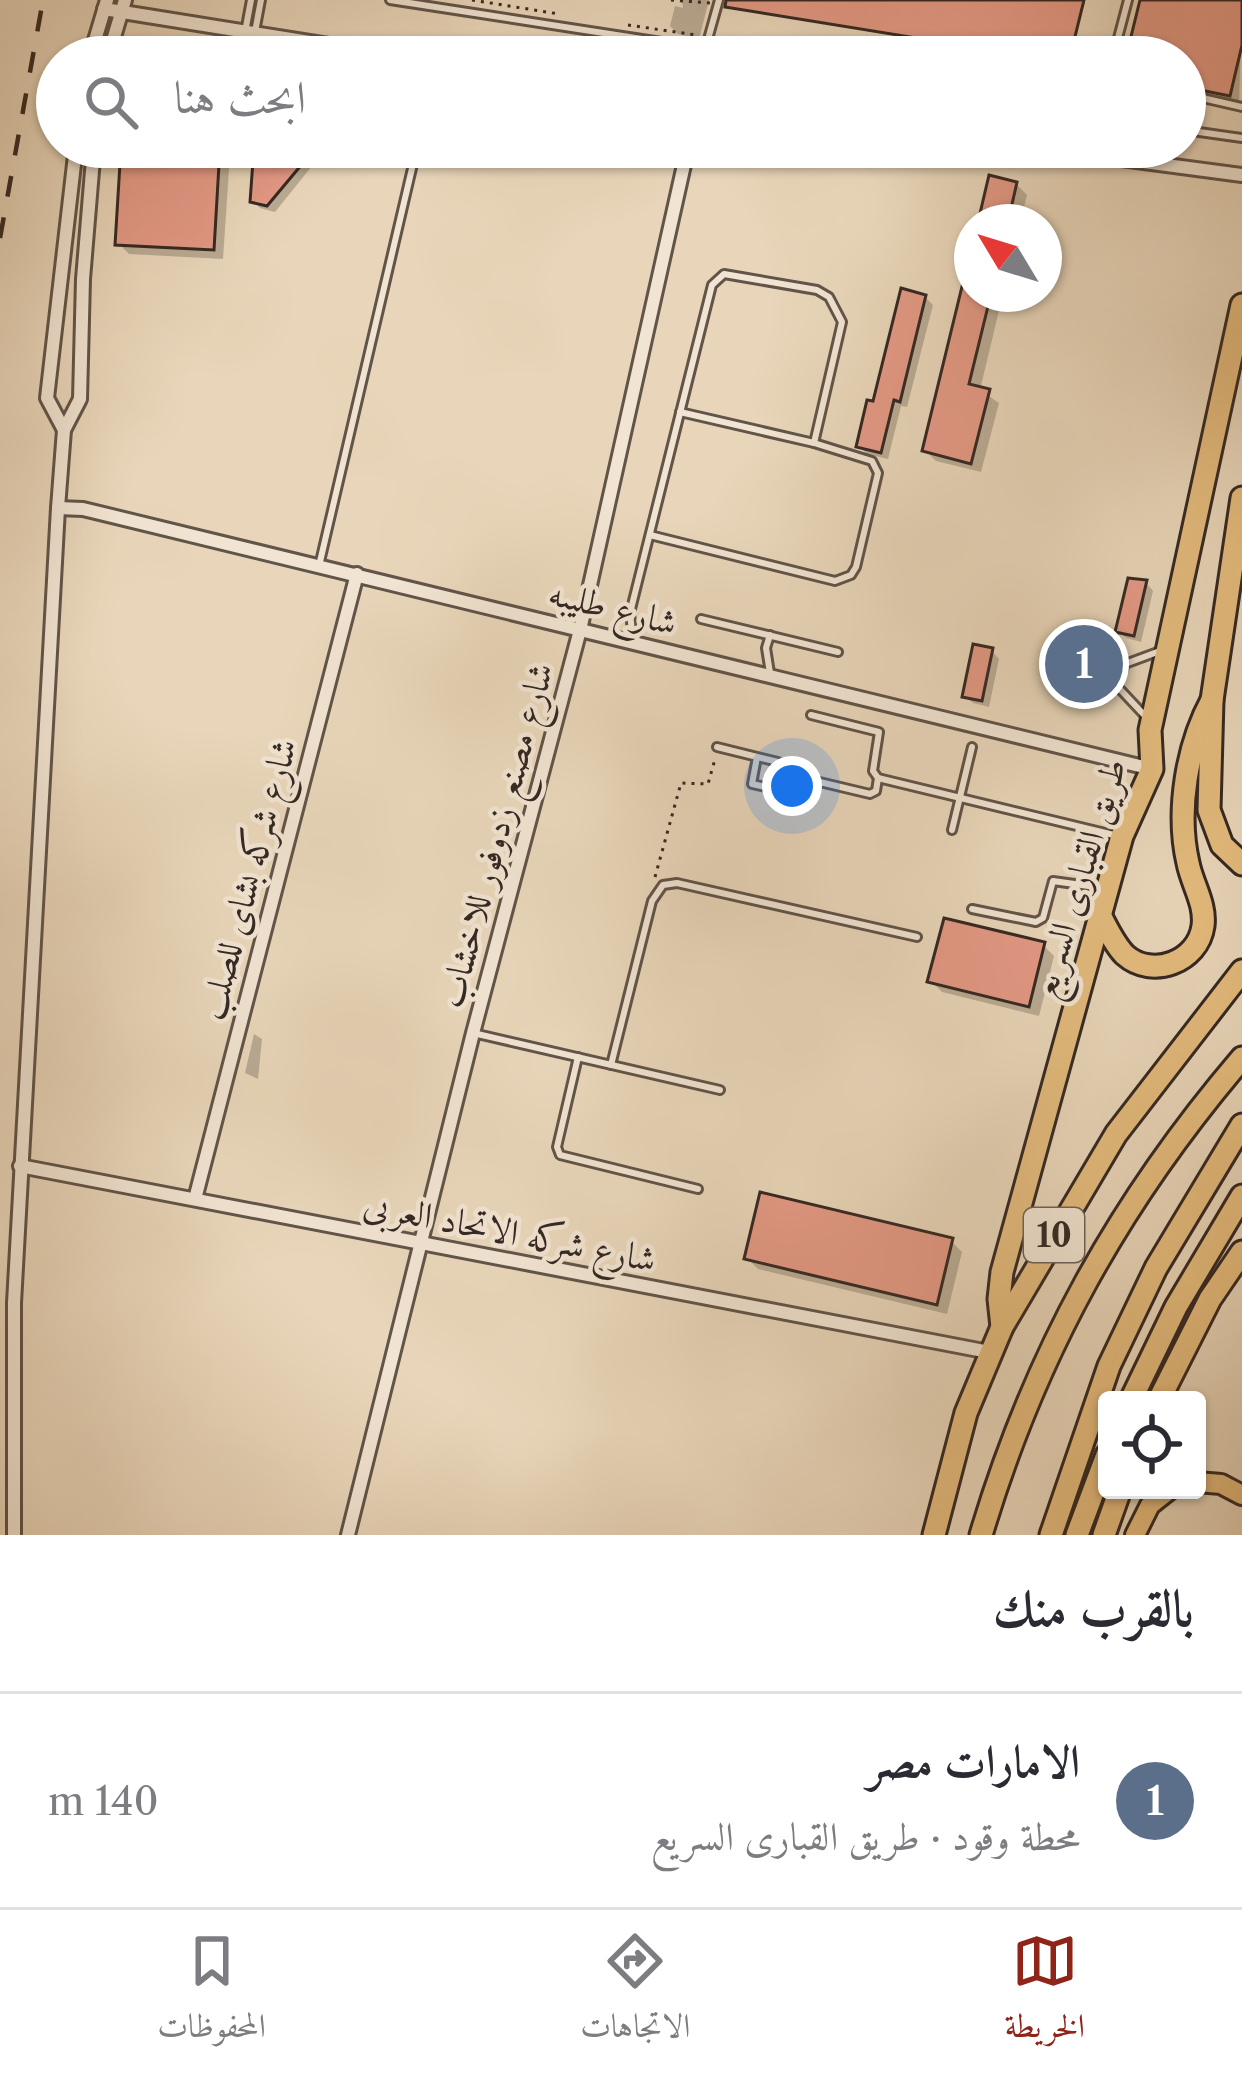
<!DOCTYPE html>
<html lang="ar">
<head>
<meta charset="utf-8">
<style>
	:root { --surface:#fff; --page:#f2f2f3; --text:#2b2b33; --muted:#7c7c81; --line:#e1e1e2; --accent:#8f2418 }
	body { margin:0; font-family:"Libre Caslon Text",Amiri,serif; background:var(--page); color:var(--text); direction:rtl }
	.controls { position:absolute; right:36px; bottom:36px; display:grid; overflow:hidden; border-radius:12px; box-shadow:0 3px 9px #0004 }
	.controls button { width:108px; height:108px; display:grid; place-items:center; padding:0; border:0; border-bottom:3px solid var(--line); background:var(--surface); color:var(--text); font:60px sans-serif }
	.compass { position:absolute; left:954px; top:204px; width:108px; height:108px; border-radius:50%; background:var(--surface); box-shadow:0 3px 9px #0004; rotate:308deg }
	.you { position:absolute; left:792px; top:786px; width:42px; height:42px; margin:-30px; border:9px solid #fff; border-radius:50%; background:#1a73e8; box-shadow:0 0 0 18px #1a73e833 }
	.badge { display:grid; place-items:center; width:78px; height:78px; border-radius:50%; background:var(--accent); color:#fff; font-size:39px; font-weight:700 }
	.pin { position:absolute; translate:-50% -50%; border:6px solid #fff; box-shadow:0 3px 12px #0006 }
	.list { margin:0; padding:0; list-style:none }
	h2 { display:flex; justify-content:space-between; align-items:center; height:156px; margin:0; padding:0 48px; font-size:51px }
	h2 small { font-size:39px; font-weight:400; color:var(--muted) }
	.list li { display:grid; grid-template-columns:78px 1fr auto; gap:36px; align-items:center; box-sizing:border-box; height:216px; padding:0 48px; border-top:3px solid var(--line) }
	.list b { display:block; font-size:45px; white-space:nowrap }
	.list p { margin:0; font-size:39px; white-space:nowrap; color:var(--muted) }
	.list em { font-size:39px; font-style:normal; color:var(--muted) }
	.icon { flex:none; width:66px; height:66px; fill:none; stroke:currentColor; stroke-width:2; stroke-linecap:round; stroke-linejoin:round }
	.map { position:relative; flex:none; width:1242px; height:1535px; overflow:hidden; direction:ltr }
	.search { position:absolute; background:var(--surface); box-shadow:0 3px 9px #0004; left:36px; right:36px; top:36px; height:132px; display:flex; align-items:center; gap:30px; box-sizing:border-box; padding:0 42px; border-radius:66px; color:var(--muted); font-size:45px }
	.sheet { height:372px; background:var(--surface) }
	nav { display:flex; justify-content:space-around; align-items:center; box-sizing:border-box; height:168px; border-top:3px solid var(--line); background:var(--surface); font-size:33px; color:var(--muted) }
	nav a { display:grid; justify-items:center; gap:6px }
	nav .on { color:var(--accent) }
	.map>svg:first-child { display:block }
	.shadow { fill:#0003 }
	.building { fill:#e49985; stroke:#342823; stroke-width:3 }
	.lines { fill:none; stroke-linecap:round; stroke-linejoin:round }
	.service-casing { stroke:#615449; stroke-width:12 }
	.minor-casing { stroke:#615449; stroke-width:18 }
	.primary-casing { stroke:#342823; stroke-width:24 }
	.trunk-casing { stroke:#342823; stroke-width:27 }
	.motorway-casing { stroke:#342823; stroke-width:27 }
	.path { stroke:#342823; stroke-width:3; stroke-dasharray:3 6; stroke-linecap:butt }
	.service { stroke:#f1e4d2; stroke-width:6 }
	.minor { stroke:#f1e4d2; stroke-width:12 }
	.primary { stroke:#e4bb7d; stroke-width:18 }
	.trunk { stroke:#e4bb7d; stroke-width:21 }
	.motorway { stroke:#e4bb7d; stroke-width:21 }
	.rail { stroke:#342823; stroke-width:4.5; stroke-dasharray:21 21; stroke-linecap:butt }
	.labels { text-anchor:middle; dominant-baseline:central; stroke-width:9; stroke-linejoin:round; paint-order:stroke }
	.shield { fill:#f1e4d2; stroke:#6d6058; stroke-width:3 }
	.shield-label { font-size:33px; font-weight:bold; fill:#342823 }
	.street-label { font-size:36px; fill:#342823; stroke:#f1e4d2 }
</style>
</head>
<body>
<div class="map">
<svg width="1242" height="1535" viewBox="0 0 1242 1535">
	<rect width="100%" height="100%" fill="#e9d6ba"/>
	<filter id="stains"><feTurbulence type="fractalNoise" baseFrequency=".00167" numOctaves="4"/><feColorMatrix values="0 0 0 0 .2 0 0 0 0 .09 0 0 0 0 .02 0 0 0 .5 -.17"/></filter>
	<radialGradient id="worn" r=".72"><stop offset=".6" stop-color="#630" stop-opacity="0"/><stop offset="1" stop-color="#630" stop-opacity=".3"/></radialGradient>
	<!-- shadow -->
	<g class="shadow">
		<polygon points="682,0 709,0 699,39 678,34 670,26 675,6 683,8"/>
		<polygon points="1143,0 1242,0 1239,105 1185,94 1185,57 1129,57"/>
		<polygon points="124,147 222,147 230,155 223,259 129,254 118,243"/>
		<polygon points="253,147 272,147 272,153 306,160 312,166 275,212 260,208 253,200"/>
		<polygon points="1016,184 1027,195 1020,222 981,222"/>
		<polygon points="972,258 972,294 1003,294 980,390 999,403 981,472 936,461 925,450"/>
		<polygon points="925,297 933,305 907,407 901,406 888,459 867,454 859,446"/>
		<polygon points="1146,583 1153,591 1141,642 1126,638 1118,631"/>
		<polygon points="992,651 999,659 989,707 973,703 965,696"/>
		<polygon points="1043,945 1054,956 1039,1016 942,992 931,981"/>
		<polygon points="254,1034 262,1039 258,1079 245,1073"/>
		<polygon points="951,1241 962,1252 947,1314 758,1269 747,1258"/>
	</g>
	<!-- building -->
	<g class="building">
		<polygon points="726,0 1084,0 1070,57 1034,57 725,7"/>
		<polygon points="1140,0 1242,0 1242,45 1230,96 1185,87 1185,57 1126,57"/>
		<polygon points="121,147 220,147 214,250 115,245"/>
		<polygon points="254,147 308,157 267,206 250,202"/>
		<polygon points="989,175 1017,182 1008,222 978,222"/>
		<polygon points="967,266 972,267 972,294 991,294 969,384 990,389 971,464 922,451"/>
		<polygon points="901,288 926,295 900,402 894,400 881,453 856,447 867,400 873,401"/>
		<polygon points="1128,578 1147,580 1134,636 1115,632"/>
		<polygon points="973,644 993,648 982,701 962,697"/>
		<polygon points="944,918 1045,942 1029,1007 927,982"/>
		<polygon points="760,1192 953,1238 937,1305 744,1259"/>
	</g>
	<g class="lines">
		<!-- service casing -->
		<g class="service-casing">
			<g id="service">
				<polyline points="390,0 759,57"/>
				<polyline points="245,32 251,0"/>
				<polyline points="255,32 261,0"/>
				<polyline points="638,40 642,57"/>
				<polyline points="631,57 638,40"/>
				<polyline points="703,57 719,0"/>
				<polyline points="1113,57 1128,0"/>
				<polyline points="1185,94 1242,107"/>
				<polyline points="1185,130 1242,138"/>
				<polyline points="650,535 835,581 851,575 856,567 878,473 872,461 814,443 680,412"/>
				<polyline points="319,566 417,147"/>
				<polyline points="701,619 838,652"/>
				<polyline points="770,635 766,648 770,673"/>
				<polyline points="633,641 630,613 712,285 724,274 817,290 829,297 842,322 814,443"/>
				<polyline points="811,715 879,732 873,771 878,778 1118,836"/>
				<polyline points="1147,718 1117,686 1125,664 1160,651"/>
				<polyline points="717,747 778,762 782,766 775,789 752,784 757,757"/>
				<polyline points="782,773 870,794 876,791 878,778"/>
				<polyline points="952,830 972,747"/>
				<polyline points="972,909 1036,922 1043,918 1053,881 1103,888"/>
				<polyline points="473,1033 720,1090"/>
				<polyline points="578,1057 557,1147 560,1155 698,1189"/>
				<polyline points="611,1065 652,901 663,885 677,883 917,937"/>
			</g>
		</g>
		<!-- minor casing -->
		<g class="minor-casing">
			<g id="minor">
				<polyline points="104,9 404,57"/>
				<polyline points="90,57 107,0"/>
				<polyline points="108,57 125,0"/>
				<polyline points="1031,147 1242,175"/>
				<polyline points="64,430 47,398 76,147"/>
				<polyline points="58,508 83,509 1152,769"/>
				<polyline points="20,1166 989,1352"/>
				<polyline points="195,1199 357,574"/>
				<polyline points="14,1535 14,1303 58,508 64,430 80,399 83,279 94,147"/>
				<polyline points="348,1535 473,1033 580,630 688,147"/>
			</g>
		</g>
		<!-- primary casing -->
		<g class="primary-casing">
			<g id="primary">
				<polyline points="1197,1482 1221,1484 1242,1495"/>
				<polyline points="1135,1535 1150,1505 1169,1490"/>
			</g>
		</g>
		<!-- trunk casing -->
		<g class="trunk-casing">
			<g id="trunk">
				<polyline points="1242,498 1212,700 1209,810 1222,845 1242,864"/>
				<path d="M1100 915C1107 928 1114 944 1125 955 1152 979 1198 962 1203 926 1206 904 1192 884 1188 863 1176 811 1187 746 1212 700"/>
				<polyline points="1002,1327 999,1299 1002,1272 1122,836 1152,769 1150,730 1242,305"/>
			</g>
		</g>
		<!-- motorway casing -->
		<g class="motorway-casing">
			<g id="motorway">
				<polyline points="1131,1400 1176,1307 1242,1196"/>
				<polyline points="1159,1400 1210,1299 1242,1252"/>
				<polyline points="934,1535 966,1413 1002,1327 1116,1134 1242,971"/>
				<path d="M981 1535C1035 1354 1119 1202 1242 1058"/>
				<polyline points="1051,1535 1109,1366 1156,1268 1242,1125"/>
				<polyline points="1077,1535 1107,1455"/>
				<polyline points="1104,1535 1120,1490"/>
			</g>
		</g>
		<!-- path -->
		<g class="path">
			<polyline points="472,0 559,14"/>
			<polyline points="671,0 710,3"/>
			<polyline points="628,25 696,35"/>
			<polyline points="717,38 856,57"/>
			<polyline points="655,877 681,783 708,784 715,759"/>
		</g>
		<!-- service -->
		<use href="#service" class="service"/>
		<!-- minor -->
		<use href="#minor" class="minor"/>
		<!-- primary -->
		<use href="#primary" class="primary"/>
		<!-- trunk -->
		<use href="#trunk" class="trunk"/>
		<!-- motorway -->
		<use href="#motorway" class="motorway"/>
		<!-- rail -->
		<polyline class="rail" points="0,238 43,0"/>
	</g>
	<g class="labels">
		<!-- shield labels -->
		<rect class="shield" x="1024" y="1208" width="60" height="54" rx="9"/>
		<g class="shield-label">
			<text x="1054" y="1235">10</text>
		</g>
		<!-- street labels -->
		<g class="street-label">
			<text transform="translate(613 607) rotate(14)">شارع طليبه</text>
			<text transform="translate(495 835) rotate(-75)">شارع مصنع زدوفور للاخشاب</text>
			<text transform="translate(1078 878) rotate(-73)">طريق القبارى السريع</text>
			<text transform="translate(247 879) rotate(-75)">شارع شركه بشاى للصلب</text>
			<text transform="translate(510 1231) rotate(11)">شارع شركه الاتحاد العربى</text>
		</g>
	</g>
	<rect width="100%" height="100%" filter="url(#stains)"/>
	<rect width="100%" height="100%" fill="url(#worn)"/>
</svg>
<div class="controls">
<button><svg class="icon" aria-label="locate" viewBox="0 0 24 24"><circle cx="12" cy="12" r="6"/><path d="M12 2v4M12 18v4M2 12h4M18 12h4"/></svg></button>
</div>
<svg class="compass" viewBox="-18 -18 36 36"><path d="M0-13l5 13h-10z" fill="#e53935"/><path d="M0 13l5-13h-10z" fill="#7c7c81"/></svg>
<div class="you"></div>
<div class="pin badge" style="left:1084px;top:664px;background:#5c6f8a">1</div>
<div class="search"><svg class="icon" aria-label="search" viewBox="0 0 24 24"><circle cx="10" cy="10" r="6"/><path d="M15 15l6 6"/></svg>ابحث هنا</div>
</div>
<section class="sheet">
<h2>بالقرب منك<small></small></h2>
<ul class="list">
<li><span class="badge" style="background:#5c6f8a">1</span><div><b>الامارات مصر</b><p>محطة وقود · طريق القبارى السريع</p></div><em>140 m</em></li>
</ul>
</section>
<nav>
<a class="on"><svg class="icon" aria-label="map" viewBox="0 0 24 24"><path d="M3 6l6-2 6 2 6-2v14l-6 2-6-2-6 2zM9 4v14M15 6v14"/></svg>الخريطة</a>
<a><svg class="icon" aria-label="directions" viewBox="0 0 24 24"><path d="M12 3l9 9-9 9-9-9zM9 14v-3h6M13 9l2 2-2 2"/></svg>الاتجاهات</a>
<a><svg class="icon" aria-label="saved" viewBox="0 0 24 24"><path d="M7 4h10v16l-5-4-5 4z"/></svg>المحفوظات</a>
</nav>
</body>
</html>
